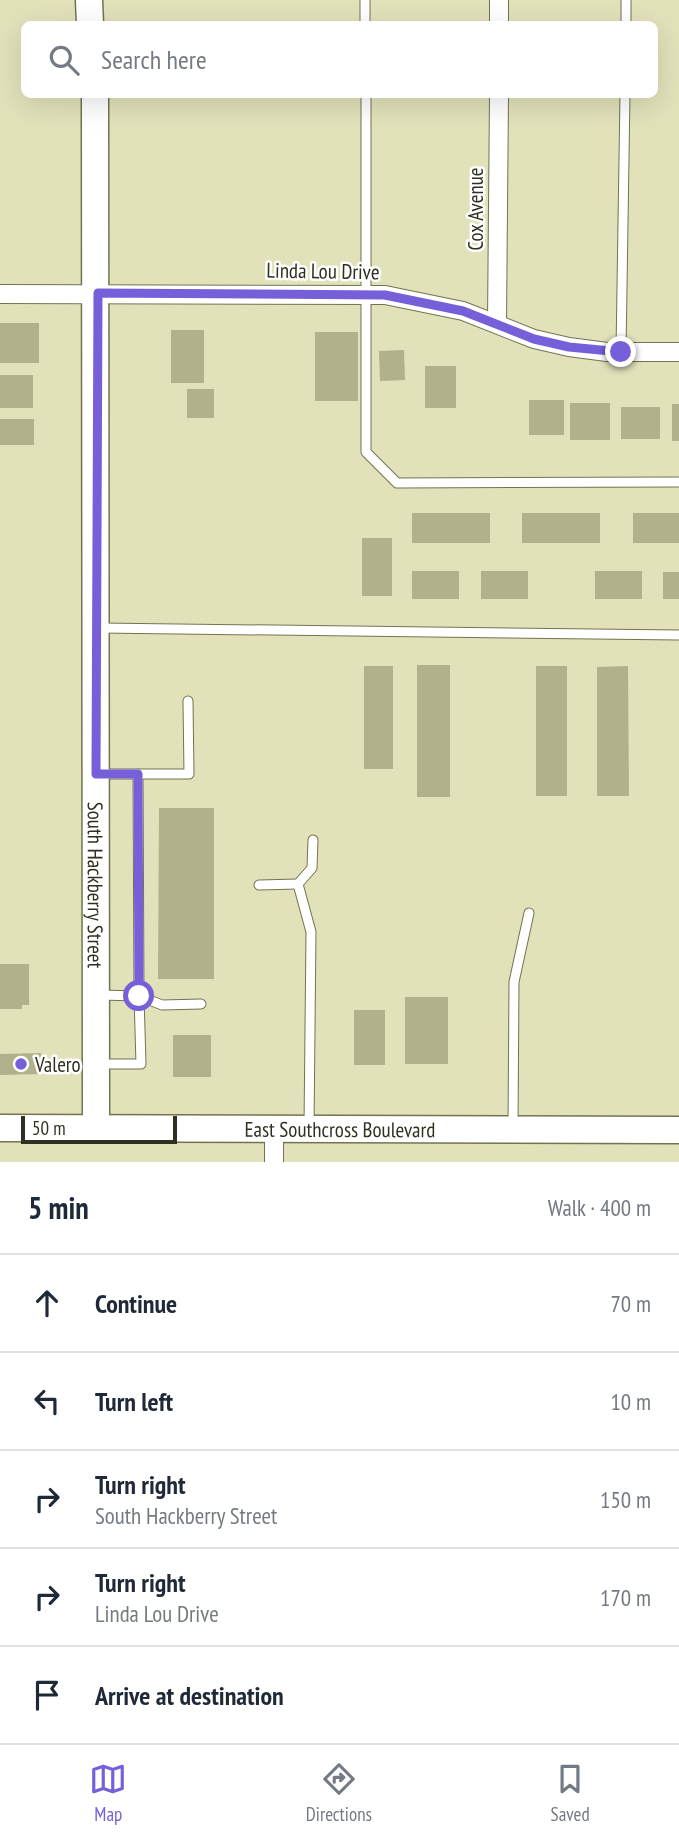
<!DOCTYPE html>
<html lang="en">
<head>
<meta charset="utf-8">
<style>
	:root { --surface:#fff; --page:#f6f6f7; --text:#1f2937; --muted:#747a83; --line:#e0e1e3; --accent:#775fda }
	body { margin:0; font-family:"PT Sans Narrow",sans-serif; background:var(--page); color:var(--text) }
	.scale { position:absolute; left:21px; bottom:18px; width:156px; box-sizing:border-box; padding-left:7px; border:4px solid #303021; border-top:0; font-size:19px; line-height:24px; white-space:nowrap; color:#303021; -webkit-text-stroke:5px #fff; paint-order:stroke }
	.stop { position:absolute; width:21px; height:21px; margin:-16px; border:5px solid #775fda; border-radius:50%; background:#fff }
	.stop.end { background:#775fda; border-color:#fff; box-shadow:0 2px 7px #0008 }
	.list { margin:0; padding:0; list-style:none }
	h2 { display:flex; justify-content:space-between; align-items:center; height:91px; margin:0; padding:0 28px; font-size:30px }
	h2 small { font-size:23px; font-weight:400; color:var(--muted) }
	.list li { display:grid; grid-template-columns:46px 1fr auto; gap:21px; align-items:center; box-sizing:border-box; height:98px; padding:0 28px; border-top:2px solid var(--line) }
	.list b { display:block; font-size:26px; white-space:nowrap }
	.list p { margin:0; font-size:23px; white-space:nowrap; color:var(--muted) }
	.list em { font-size:23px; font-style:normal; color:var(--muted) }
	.icon { flex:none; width:38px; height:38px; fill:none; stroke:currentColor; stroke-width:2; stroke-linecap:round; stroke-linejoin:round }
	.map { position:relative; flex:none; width:679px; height:1162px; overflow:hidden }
	.search { position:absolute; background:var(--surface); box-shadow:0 7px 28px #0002; left:21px; right:21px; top:21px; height:77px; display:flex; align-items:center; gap:18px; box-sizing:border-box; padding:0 24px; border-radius:10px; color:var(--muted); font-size:26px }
	.sheet { height:581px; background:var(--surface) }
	nav { display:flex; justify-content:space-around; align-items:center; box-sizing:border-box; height:98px; border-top:2px solid var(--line); background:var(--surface); font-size:19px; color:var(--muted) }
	nav a { display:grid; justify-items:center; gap:4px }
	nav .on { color:var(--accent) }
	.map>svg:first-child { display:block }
	.building { fill:#b1b18b }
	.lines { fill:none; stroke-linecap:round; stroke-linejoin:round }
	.lane-casing { stroke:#737350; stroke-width:11 }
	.street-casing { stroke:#737350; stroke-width:20 }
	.secondary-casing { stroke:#737350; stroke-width:29 }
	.lane { stroke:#fff; stroke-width:9 }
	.street { stroke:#fff; stroke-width:18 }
	.secondary { stroke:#fff; stroke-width:26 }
	.route { stroke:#775fda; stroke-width:9 }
	.poi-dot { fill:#775fda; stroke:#fff; stroke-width:2.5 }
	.labels { text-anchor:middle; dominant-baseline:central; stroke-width:5; stroke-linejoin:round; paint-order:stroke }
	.street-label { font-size:21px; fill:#303021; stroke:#fff }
	.poi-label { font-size:21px; fill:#303021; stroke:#fff; text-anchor:start }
</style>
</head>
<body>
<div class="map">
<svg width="679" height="1162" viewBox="0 0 679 1162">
	<rect width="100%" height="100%" fill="#e1e2ba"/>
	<!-- building -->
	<g class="building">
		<rect x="0" y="323" width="39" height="40"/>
		<rect x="171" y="330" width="33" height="53"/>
		<rect x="315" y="332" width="43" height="69"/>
		<polygon points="404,350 405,380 380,381 379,351"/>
		<rect x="425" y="366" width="31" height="42"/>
		<rect x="0" y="375" width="33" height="33"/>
		<rect x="187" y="389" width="27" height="29"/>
		<rect x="529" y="400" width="35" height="35"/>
		<rect x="570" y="403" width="40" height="37"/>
		<rect x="672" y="404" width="7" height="37"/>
		<rect x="621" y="407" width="39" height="32"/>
		<rect x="0" y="419" width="34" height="26"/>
		<rect x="412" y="513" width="78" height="30"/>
		<rect x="522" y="513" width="78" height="30"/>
		<rect x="633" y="513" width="46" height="30"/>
		<rect x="362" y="538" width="30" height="58"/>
		<rect x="412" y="571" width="47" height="28"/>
		<rect x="481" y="571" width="47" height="28"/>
		<rect x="595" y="571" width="47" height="28"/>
		<rect x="663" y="572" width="16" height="27"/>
		<rect x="417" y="665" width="33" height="132"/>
		<rect x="364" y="666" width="29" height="103"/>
		<rect x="536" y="666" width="31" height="130"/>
		<polygon points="628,666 629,796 597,796 597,667"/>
		<polygon points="159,808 214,808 214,979 158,979"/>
		<polygon points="0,964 29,964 29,1005 22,1005 22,1009 0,1009"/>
		<rect x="405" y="997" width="43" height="67"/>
		<rect x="354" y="1010" width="31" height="55"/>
		<rect x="173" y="1035" width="38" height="42"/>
		<polygon points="41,1053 42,1074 0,1075 0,1054"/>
	</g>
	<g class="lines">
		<!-- lane casing -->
		<g class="lane-casing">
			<g id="lane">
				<polyline points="365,0 365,24"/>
				<polyline points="626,24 626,0"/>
				<polyline points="366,94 366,452 397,483 679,482"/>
				<polyline points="621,352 625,94"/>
				<polyline points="99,628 679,635"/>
				<polyline points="99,774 138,774 139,996 162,1005 201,1004"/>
				<polyline points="138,774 189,774 188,701"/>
				<polyline points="259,885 298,884"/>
				<polyline points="98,1064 141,1064 139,996 100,995"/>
				<polyline points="309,1127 311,932 298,884 312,868 313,840"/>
				<polyline points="513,1128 514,982 529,913"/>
			</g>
		</g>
		<!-- street casing -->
		<g class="street-casing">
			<g id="street">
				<polyline points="499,24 499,0"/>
				<polyline points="0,294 385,295 463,311 534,339 569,347 607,352 679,352"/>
				<polyline points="497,323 499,94"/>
				<polyline points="274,1129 274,1162"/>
			</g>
		</g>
		<!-- secondary casing -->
		<g class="secondary-casing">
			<g id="secondary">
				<polyline points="89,0 90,24"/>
				<path id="s1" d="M95 94 96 1128"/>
				<path id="s2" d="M0 1128 679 1130"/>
			</g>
		</g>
		<!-- lane -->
		<use href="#lane" class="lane"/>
		<!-- street -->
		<use href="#street" class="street"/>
		<!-- secondary -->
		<use href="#secondary" class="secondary"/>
	</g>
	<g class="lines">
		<!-- route -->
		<polyline class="route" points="139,996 138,774 96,774 98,293 385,295 463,311 534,339 569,347 621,352"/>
	</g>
	<!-- markers -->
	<circle class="poi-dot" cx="21" cy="1064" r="7"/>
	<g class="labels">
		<!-- street labels -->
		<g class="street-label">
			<text transform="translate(475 209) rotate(-90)">Cox Avenue</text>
			<text transform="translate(323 271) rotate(1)">Linda Lou Drive</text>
			<text stroke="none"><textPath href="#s1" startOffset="791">South Hackberry Street</textPath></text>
			<text stroke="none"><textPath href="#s2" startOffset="340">East Southcross Boulevard</textPath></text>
		</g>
		<!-- poi labels -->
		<g class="poi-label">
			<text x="35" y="1064">Valero</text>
		</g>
	</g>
</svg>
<div class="scale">50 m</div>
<div class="stop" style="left:139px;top:996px"></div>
<div class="stop end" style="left:621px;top:352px"></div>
<div class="search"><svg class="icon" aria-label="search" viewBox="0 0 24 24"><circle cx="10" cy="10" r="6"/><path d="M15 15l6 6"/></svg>Search here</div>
</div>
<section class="sheet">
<h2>5 min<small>Walk · 400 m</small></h2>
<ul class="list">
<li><svg class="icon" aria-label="ahead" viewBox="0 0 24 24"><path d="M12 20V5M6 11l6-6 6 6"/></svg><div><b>Continue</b></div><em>70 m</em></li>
<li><svg class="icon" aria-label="left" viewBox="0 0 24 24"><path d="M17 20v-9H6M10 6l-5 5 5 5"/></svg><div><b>Turn left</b></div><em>10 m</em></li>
<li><svg class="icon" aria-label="right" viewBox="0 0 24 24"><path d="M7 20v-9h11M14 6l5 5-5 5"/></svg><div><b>Turn right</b><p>South Hackberry Street</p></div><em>150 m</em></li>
<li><svg class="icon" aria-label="right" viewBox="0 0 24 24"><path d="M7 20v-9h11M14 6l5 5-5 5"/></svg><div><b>Turn right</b><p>Linda Lou Drive</p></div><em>170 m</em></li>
<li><svg class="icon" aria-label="arrive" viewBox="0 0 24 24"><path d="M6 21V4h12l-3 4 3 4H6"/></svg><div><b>Arrive at destination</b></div></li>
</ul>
</section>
<nav>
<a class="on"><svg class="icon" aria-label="map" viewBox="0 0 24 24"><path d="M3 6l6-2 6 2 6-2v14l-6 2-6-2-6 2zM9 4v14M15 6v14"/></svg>Map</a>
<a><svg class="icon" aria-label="directions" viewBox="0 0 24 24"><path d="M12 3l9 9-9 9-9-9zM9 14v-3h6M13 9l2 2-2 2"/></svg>Directions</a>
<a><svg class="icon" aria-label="saved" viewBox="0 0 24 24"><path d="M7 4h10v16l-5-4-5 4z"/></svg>Saved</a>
</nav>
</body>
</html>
